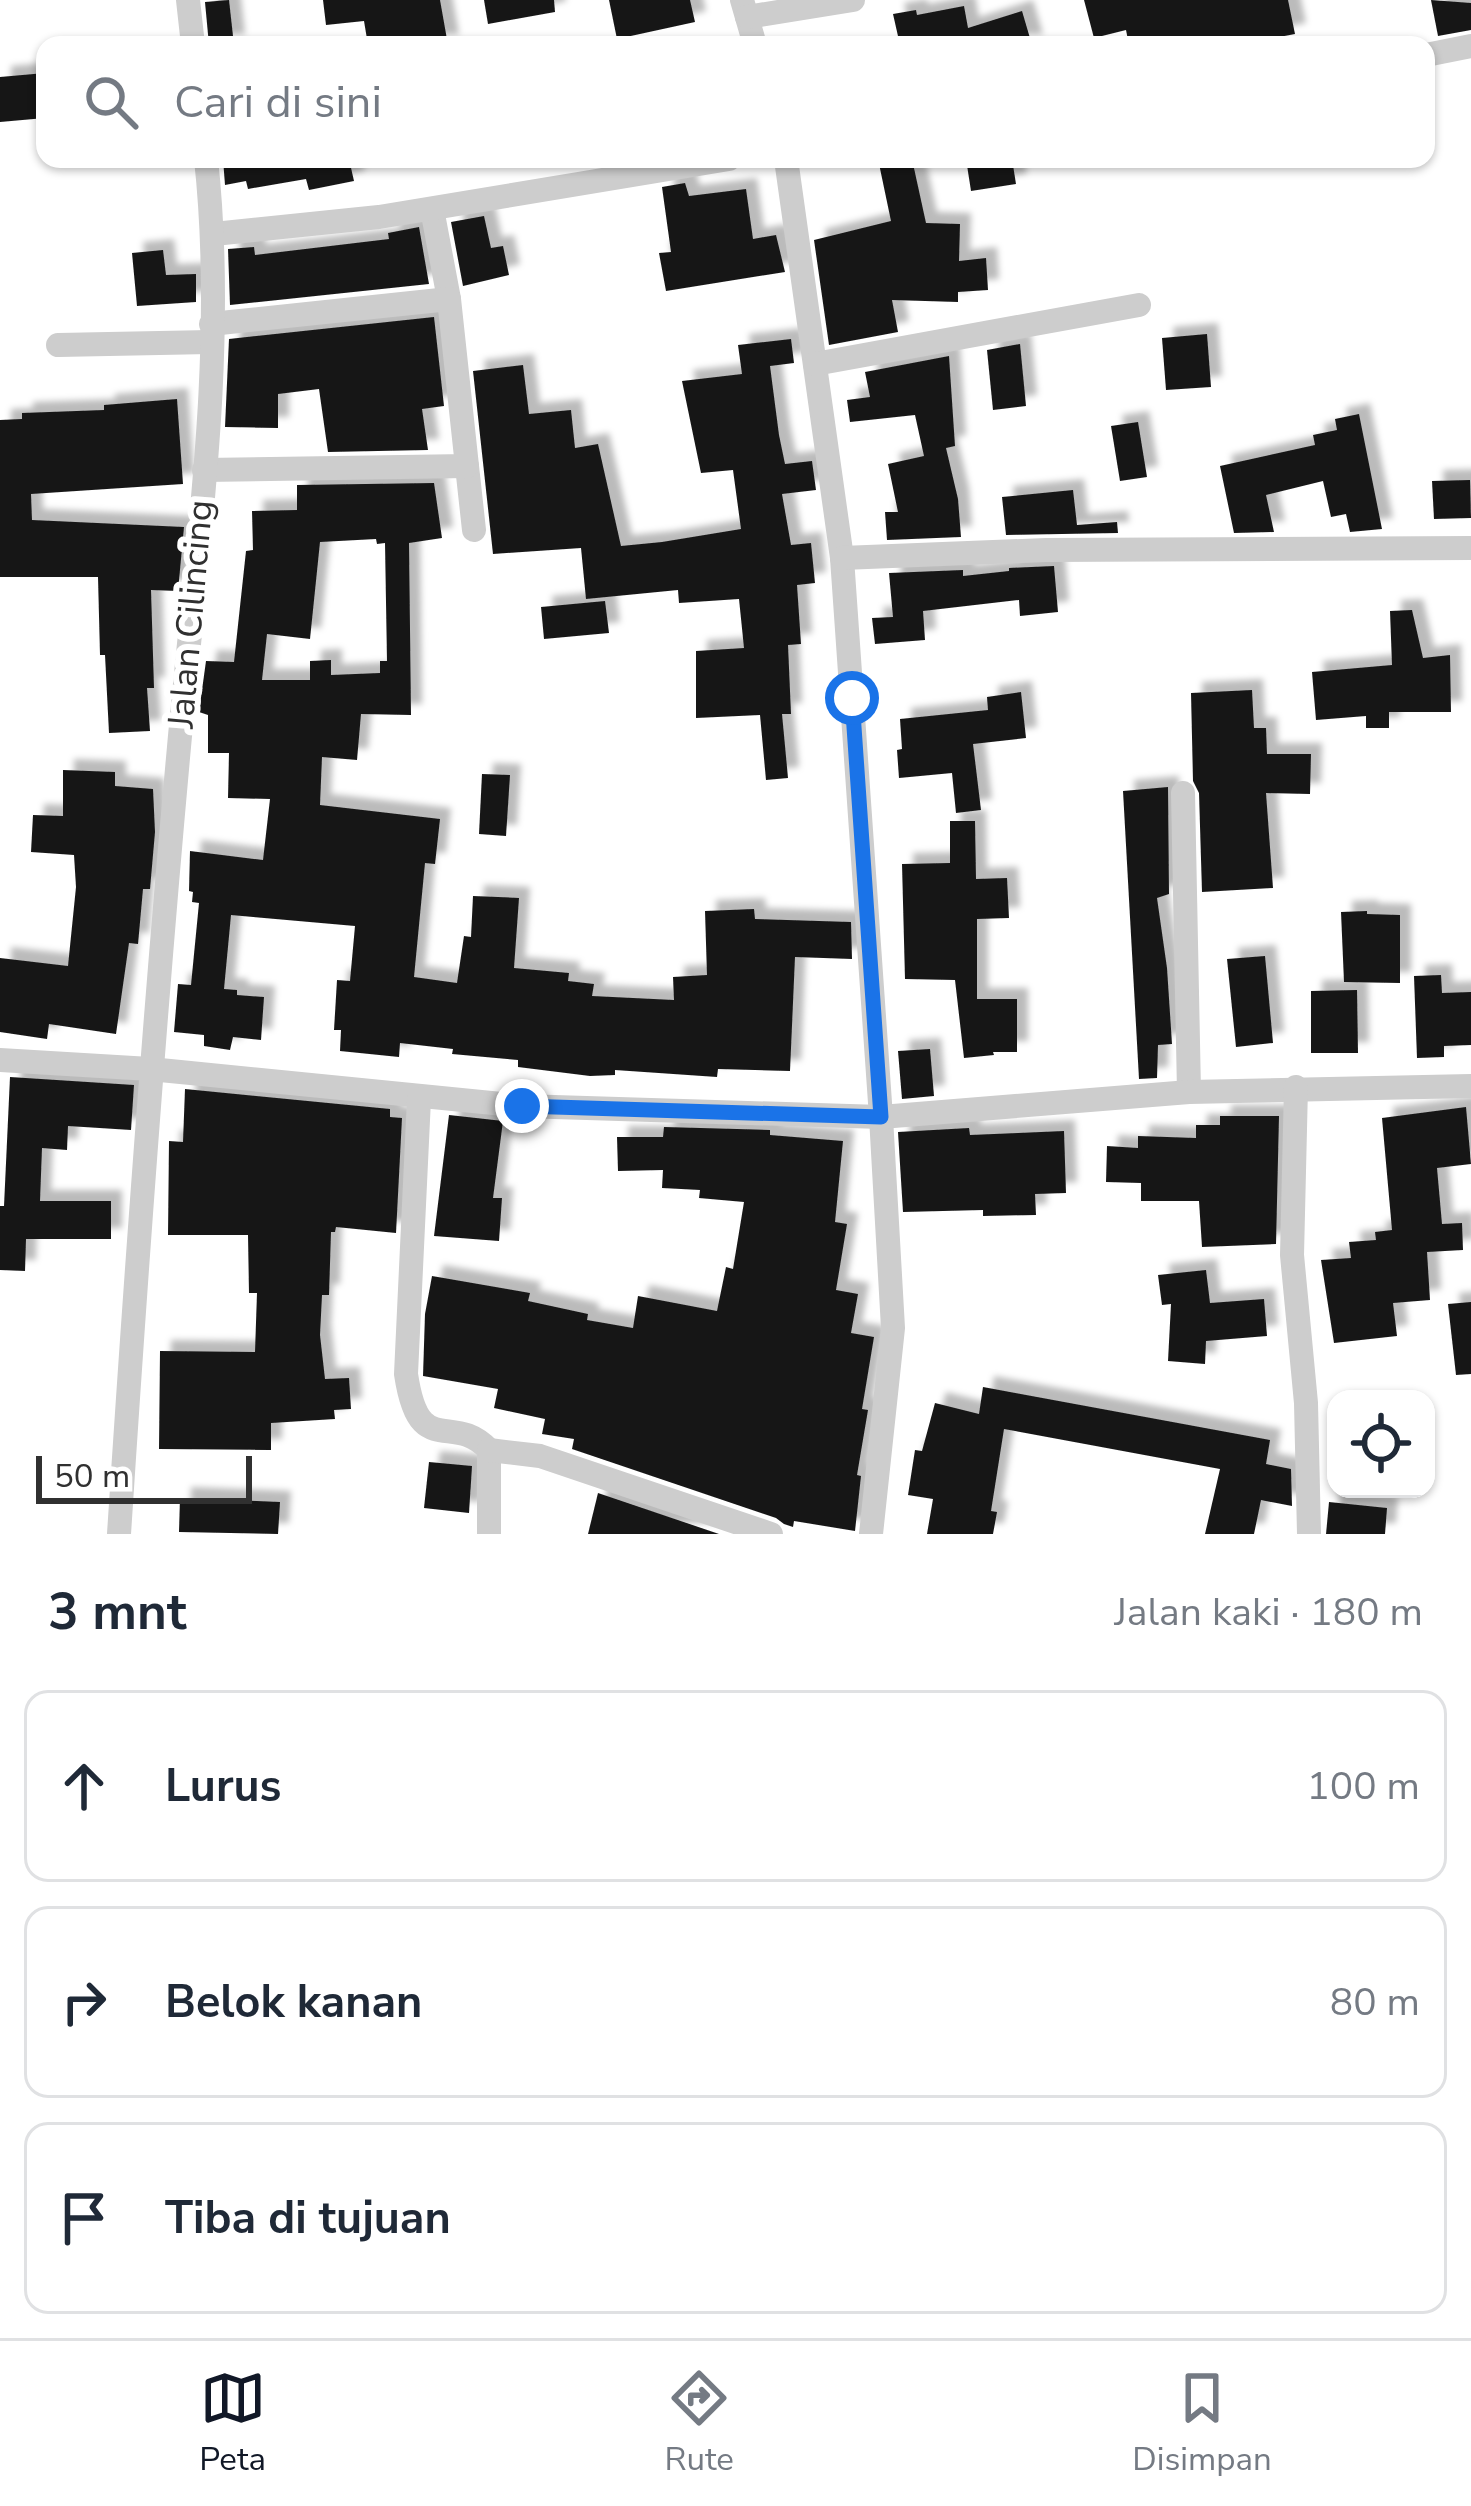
<!DOCTYPE html>
<html lang="id">
<head>
<meta charset="utf-8">
<style>
	:root { --surface:#fff; --page:#f6f6f7; --text:#1f2937; --muted:#747a83; --line:#e0e1e3; --accent:#111827 }
	body { margin:0; font-family:"Nunito Sans",sans-serif; background:var(--page); color:var(--text) }
	.controls { position:absolute; right:36px; bottom:36px; display:grid; overflow:hidden; border-radius:24px; box-shadow:0 3px 9px #0004 }
	.controls button { width:108px; height:108px; display:grid; place-items:center; padding:0; border:0; border-bottom:3px solid var(--line); background:var(--surface); color:var(--text); font:60px sans-serif }
	.scale { position:absolute; left:36px; bottom:30px; width:216px; box-sizing:border-box; padding-left:12px; border:6px solid #303030; border-top:0; font-size:33px; line-height:42px; white-space:nowrap; color:#303030; -webkit-text-stroke:9px #fff; paint-order:stroke }
	.stop { position:absolute; width:36px; height:36px; margin:-27px; border:9px solid #1a73e8; border-radius:50%; background:#fff }
	.stop.end { background:#1a73e8; border-color:#fff; box-shadow:0 3px 12px #0008 }
	.list { margin:0; padding:0; list-style:none }
	h2 { display:flex; justify-content:space-between; align-items:center; height:156px; margin:0; padding:0 48px; font-size:51px }
	h2 small { font-size:39px; font-weight:400; color:var(--muted) }
	.list li { display:grid; grid-template-columns:78px 1fr auto; gap:36px; align-items:center; box-sizing:border-box; height:192px; margin:0 24px 24px; padding:0 24px; border:3px solid var(--line); border-radius:24px }
	.list b { display:block; font-size:45px; white-space:nowrap }
	.list em { font-size:39px; font-style:normal; color:var(--muted) }
	.icon { flex:none; width:66px; height:66px; fill:none; stroke:currentColor; stroke-width:2; stroke-linecap:round; stroke-linejoin:round }
	.map { position:relative; flex:none; width:1471px; height:1534px; overflow:hidden }
	.search { position:absolute; background:var(--surface); box-shadow:0 3px 9px #0004; left:36px; right:36px; top:36px; height:132px; display:flex; align-items:center; gap:30px; box-sizing:border-box; padding:0 42px; border-radius:24px; color:var(--muted); font-size:45px }
	.sheet { height:804px; background:var(--surface) }
	nav { display:flex; justify-content:space-around; align-items:center; box-sizing:border-box; height:168px; border-top:3px solid var(--line); background:var(--surface); font-size:33px; color:var(--muted) }
	nav a { display:grid; justify-items:center; gap:6px }
	nav .on { color:var(--accent) }
	.map>svg:first-child { display:block }
	.building { fill:#171717; fill-rule:evenodd; filter:url(#shadow) }
	.lines { fill:none; stroke-linecap:round; stroke-linejoin:round }
	.street { stroke:#cdcdcd; stroke-width:24 }
	.route { stroke:#1a73e8; stroke-width:15 }
	.labels { text-anchor:middle; dominant-baseline:central; stroke-width:12; stroke-linejoin:round; paint-order:stroke }
	.street-label { font-size:36px; fill:#303030; stroke:#fff }
</style>
</head>
<body>
<div class="map">
<svg width="1471" height="1534" viewBox="0 0 1471 1534">
	<defs>
		<filter id="shadow"><feDropShadow dx="11" dy="-11" stdDeviation="3" flood-color="#0004"/></filter>
	</defs>
	<rect width="100%" height="100%" fill="#fff"/>
	<!-- building -->
	<g class="building">
		<polygon points="229,0 234,45 209,45 205,2"/>
		<polygon points="323,0 440,0 448,45 368,45 364,21 326,25"/>
		<polygon points="484,0 554,0 555,12 488,24"/>
		<polygon points="609,0 690,0 695,22 617,39"/>
		<polygon points="1084,0 1288,0 1295,34 1274,38 1275,45 1129,45 1126,30 1094,38"/>
		<polygon points="1431,0 1471,3 1471,30 1438,36"/>
		<polygon points="964,6 968,28 1022,11 1032,45 900,45 893,14 916,10 917,15"/>
		<polygon points="45,73 45,118 0,122 0,77"/>
		<polygon points="223,159 349,159 354,181 309,190 306,179 248,189 246,181 225,185"/>
		<polygon points="878,159 912,159 926,223 960,224 959,261 986,258 988,290 958,292 958,302 892,300 898,332 829,345 814,240 891,221"/>
		<polygon points="966,159 1012,159 1016,184 971,191"/>
		<polygon points="685,183 689,196 746,189 753,239 776,235 785,272 666,291 659,253 671,252 662,187"/>
		<polygon points="484,216 491,248 503,246 509,275 463,286 451,222"/>
		<polygon points="419,227 429,284 230,305 228,249 254,247 255,255 389,239 388,233"/>
		<polygon points="163,250 166,275 196,274 196,302 137,306 132,253"/>
		<polygon points="434,317 444,406 422,409 428,450 328,452 319,389 278,394 278,428 225,427 229,339"/>
		<polygon points="1207,334 1211,387 1166,390 1162,338"/>
		<polygon points="791,339 794,363 770,366 779,435 785,464 812,461 816,490 782,494 791,545 811,543 815,583 797,585 801,644 788,645 791,714 782,714 788,778 766,780 760,715 696,718 696,651 744,648 739,599 679,603 678,590 586,599 581,548 493,554 473,371 523,365 529,414 571,410 575,448 598,444 621,546 662,542 741,529 733,470 701,473 682,381 742,374 738,345"/>
		<polygon points="1020,344 1026,406 993,410 987,350"/>
		<polygon points="949,356 955,446 946,448 958,499 961,537 887,540 885,512 898,512 888,464 924,456 915,415 850,422 847,400 870,397 865,372"/>
		<polygon points="177,399 183,484 31,494 32,520 184,527 178,591 151,590 154,688 147,688 150,731 109,733 105,655 100,655 98,577 0,577 0,420 22,419 22,413 104,410 104,405"/>
		<polygon points="1359,414 1382,529 1350,532 1346,514 1331,517 1323,481 1266,495 1274,532 1234,533 1220,466 1315,445 1313,435 1337,430 1335,419"/>
		<polygon points="1138,422 1147,477 1120,481 1111,426"/>
		<polygon points="1470,480 1471,518 1434,519 1432,481"/>
		<path d="M434 483 442 538 409 543 411 715 361 714 357 760 322 757 320 805 440 819 435 864 425 863 414 977 457 983 464 936 471 937 473 896 519 898 514 968 569 973 568 981 594 984 592 996 674 1000 673 977 707 975 705 911 754 909 755 919 851 922 852 959 795 957 790 1071 718 1069 717 1077 615 1070V1075L590 1076 518 1067V1060L452 1054 453 1049 400 1043 399 1057 340 1051 341 1030H334L337 980 350 981 355 926 231 915 224 989 237 990V995L264 997 261 1040 233 1037 230 1050 204 1046V1035L174 1032 178 984 191 985 199 903 192 902 193 892 189 891 190 851 263 860 270 799 228 798 229 753H208V715L199 712 206 661 234 662 246 551 253 550 252 511 297 510V485ZM376 539 377 544 385 543 387 661H380V673L331 675V660L310 661V680H262L267 634 310 639 320 542Z"/>
		<polygon points="1073,490 1077,525 1117,522 1118,533 1006,535 1002,497"/>
		<polygon points="1054,566 1058,612 1020,616 1019,600 923,611 925,640 875,644 872,618 893,617 889,573 963,570 963,576 1009,571 1009,568"/>
		<polygon points="605,601 609,633 544,639 541,607"/>
		<polygon points="1412,610 1423,658 1450,655 1451,712 1389,712 1389,728 1366,728 1366,716 1316,720 1312,672 1392,665 1390,611"/>
		<polygon points="1252,690 1254,728 1266,728 1267,754 1311,754 1310,794 1266,793 1273,888 1202,892 1199,793 1193,781 1191,693"/>
		<polygon points="1021,692 1026,738 973,744 981,810 956,813 952,773 899,778 897,750 902,749 900,719 988,710 987,697"/>
		<polygon points="63,770 115,772 115,786 153,789 155,832 150,889 143,889 138,944 129,943 116,1034 49,1024 47,1039 0,1032 0,958 68,966 76,887 74,855 31,852 33,815 63,816"/>
		<polygon points="482,774 510,775 506,836 479,834"/>
		<polygon points="1168,787 1169,894 1157,898 1167,968 1172,1044 1158,1045 1157,1078 1139,1079 1123,791"/>
		<polygon points="950,821 975,821 976,879 1007,878 1009,918 977,919 977,999 1017,999 1017,1052 993,1052 994,1055 964,1058 955,980 905,979 902,864 950,863"/>
		<polygon points="1367,911 1367,914 1400,915 1400,983 1344,982 1341,912"/>
		<polygon points="1265,956 1273,1043 1236,1047 1227,959"/>
		<polygon points="1441,975 1442,993 1471,992 1471,1045 1444,1046 1444,1057 1417,1058 1414,976"/>
		<polygon points="1357,990 1358,1053 1311,1053 1311,991"/>
		<polygon points="930,1049 934,1096 902,1099 898,1051"/>
		<polygon points="10,1077 134,1085 131,1130 68,1126 67,1150 42,1148 40,1201 111,1201 111,1239 26,1239 25,1271 0,1270 0,1206 4,1206"/>
		<polygon points="185,1089 390,1109 390,1117 402,1118 396,1233 336,1227 335,1232 331,1232 329,1295 322,1295 320,1335 325,1379 349,1378 351,1409 334,1410 335,1419 271,1423 271,1450 159,1449 160,1351 255,1352 257,1293 249,1293 248,1235 168,1235 169,1141 183,1142"/>
		<polygon points="1466,1107 1471,1164 1437,1168 1442,1224 1462,1223 1463,1250 1427,1252 1430,1300 1393,1303 1397,1336 1334,1343 1321,1260 1351,1258 1349,1242 1376,1240 1375,1232 1392,1230 1382,1118"/>
		<polygon points="449,1115 503,1121 493,1198 502,1198 499,1241 434,1236"/>
		<polygon points="1220,1116 1279,1116 1276,1244 1202,1247 1199,1201 1141,1201 1141,1183 1106,1182 1107,1146 1138,1148 1138,1136 1196,1138 1196,1125 1220,1125"/>
		<polygon points="664,1127 770,1130 770,1135 843,1141 835,1222 847,1224 836,1290 858,1294 851,1333 874,1337 862,1409 868,1410 857,1475 861,1476 855,1531 794,1521 793,1527 784,1524 776,1518 572,1449 574,1439 542,1434 545,1419 494,1408 498,1389 423,1376 425,1314 432,1276 530,1293 528,1301 588,1314 587,1320 633,1328 638,1296 717,1311 726,1267 733,1269 744,1202 699,1198 700,1190 662,1188 663,1170 618,1171 617,1137 663,1137"/>
		<polygon points="969,1128 970,1135 1064,1131 1066,1193 1035,1194 1036,1215 983,1216 983,1210 903,1212 898,1132"/>
		<polygon points="1206,1270 1210,1303 1264,1299 1267,1336 1206,1341 1205,1364 1168,1361 1171,1304 1162,1305 1158,1275"/>
		<polygon points="1471,1302 1471,1374 1456,1375 1448,1304"/>
		<polygon points="983,1387 1270,1440 1266,1464 1291,1469 1292,1506 1261,1500 1254,1534 1205,1534 1220,1469 1004,1429 991,1511 997,1512 993,1534 927,1534 933,1499 908,1495 915,1450 922,1451 935,1403 979,1414"/>
		<polygon points="429,1462 472,1466 469,1513 424,1508"/>
		<polygon points="598,1493 719,1534 588,1534"/>
		<polygon points="180,1498 280,1502 278,1534 179,1532"/>
		<polygon points="1329,1502 1387,1508 1385,1534 1326,1534"/>
	</g>
	<g class="lines">
		<!-- street -->
		<g class="street">
			<polyline points="188,0 193,45"/>
			<polyline points="742,0 755,45"/>
			<polyline points="747,17 853,0"/>
			<polyline points="1426,55 1471,46"/>
			<polyline points="786,159 842,558 881,1117 893,1328 871,1534"/>
			<polyline points="432,209 449,299"/>
			<polyline points="214,234 379,217 729,159"/>
			<polyline points="58,345 210,342"/>
			<polyline points="815,364 1139,305"/>
			<polyline points="467,466 474,530"/>
			<polyline points="204,470 467,466 449,299 211,324"/>
			<polyline points="842,558 1046,550 1471,548"/>
			<polyline points="1183,793 1189,1092"/>
			<polyline points="0,1060 150,1069 522,1106 881,1117 1189,1092 1471,1086"/>
			<polyline points="1296,1087 1292,1255 1306,1403 1309,1534"/>
			<path d="M419 1099 406 1374C419 1462 452 1410 489 1450V1534"/>
			<polyline points="489,1450 540,1456 771,1534"/>
			<path d="M119 1534C136 1271 155 1009 179 747 196 555 227 351 206 159"/>
		</g>
	</g>
	<g class="lines">
		<!-- route -->
		<polyline class="route" points="522,1106 881,1117 852,698"/>
	</g>
	<g class="labels">
		<!-- street labels -->
		<g class="street-label">
			<text transform="translate(191 614) rotate(-85)">Jalan Cilincing</text>
		</g>
	</g>
</svg>
<div class="controls">
<button><svg class="icon" aria-label="locate" viewBox="0 0 24 24"><circle cx="12" cy="12" r="6"/><path d="M12 2v4M12 18v4M2 12h4M18 12h4"/></svg></button>
</div>
<div class="scale">50 m</div>
<div class="stop" style="left:852px;top:698px"></div>
<div class="stop end" style="left:522px;top:1106px"></div>
<div class="search"><svg class="icon" aria-label="search" viewBox="0 0 24 24"><circle cx="10" cy="10" r="6"/><path d="M15 15l6 6"/></svg>Cari di sini</div>
</div>
<section class="sheet">
<h2>3 mnt<small>Jalan kaki · 180 m</small></h2>
<ul class="list">
<li><svg class="icon" aria-label="ahead" viewBox="0 0 24 24"><path d="M12 20V5M6 11l6-6 6 6"/></svg><div><b>Lurus</b></div><em>100 m</em></li>
<li><svg class="icon" aria-label="right" viewBox="0 0 24 24"><path d="M7 20v-9h11M14 6l5 5-5 5"/></svg><div><b>Belok kanan</b></div><em>80 m</em></li>
<li><svg class="icon" aria-label="arrive" viewBox="0 0 24 24"><path d="M6 21V4h12l-3 4 3 4H6"/></svg><div><b>Tiba di tujuan</b></div></li>
</ul>
</section>
<nav>
<a class="on"><svg class="icon" aria-label="map" viewBox="0 0 24 24"><path d="M3 6l6-2 6 2 6-2v14l-6 2-6-2-6 2zM9 4v14M15 6v14"/></svg>Peta</a>
<a><svg class="icon" aria-label="directions" viewBox="0 0 24 24"><path d="M12 3l9 9-9 9-9-9zM9 14v-3h6M13 9l2 2-2 2"/></svg>Rute</a>
<a><svg class="icon" aria-label="saved" viewBox="0 0 24 24"><path d="M7 4h10v16l-5-4-5 4z"/></svg>Disimpan</a>
</nav>
</body>
</html>
